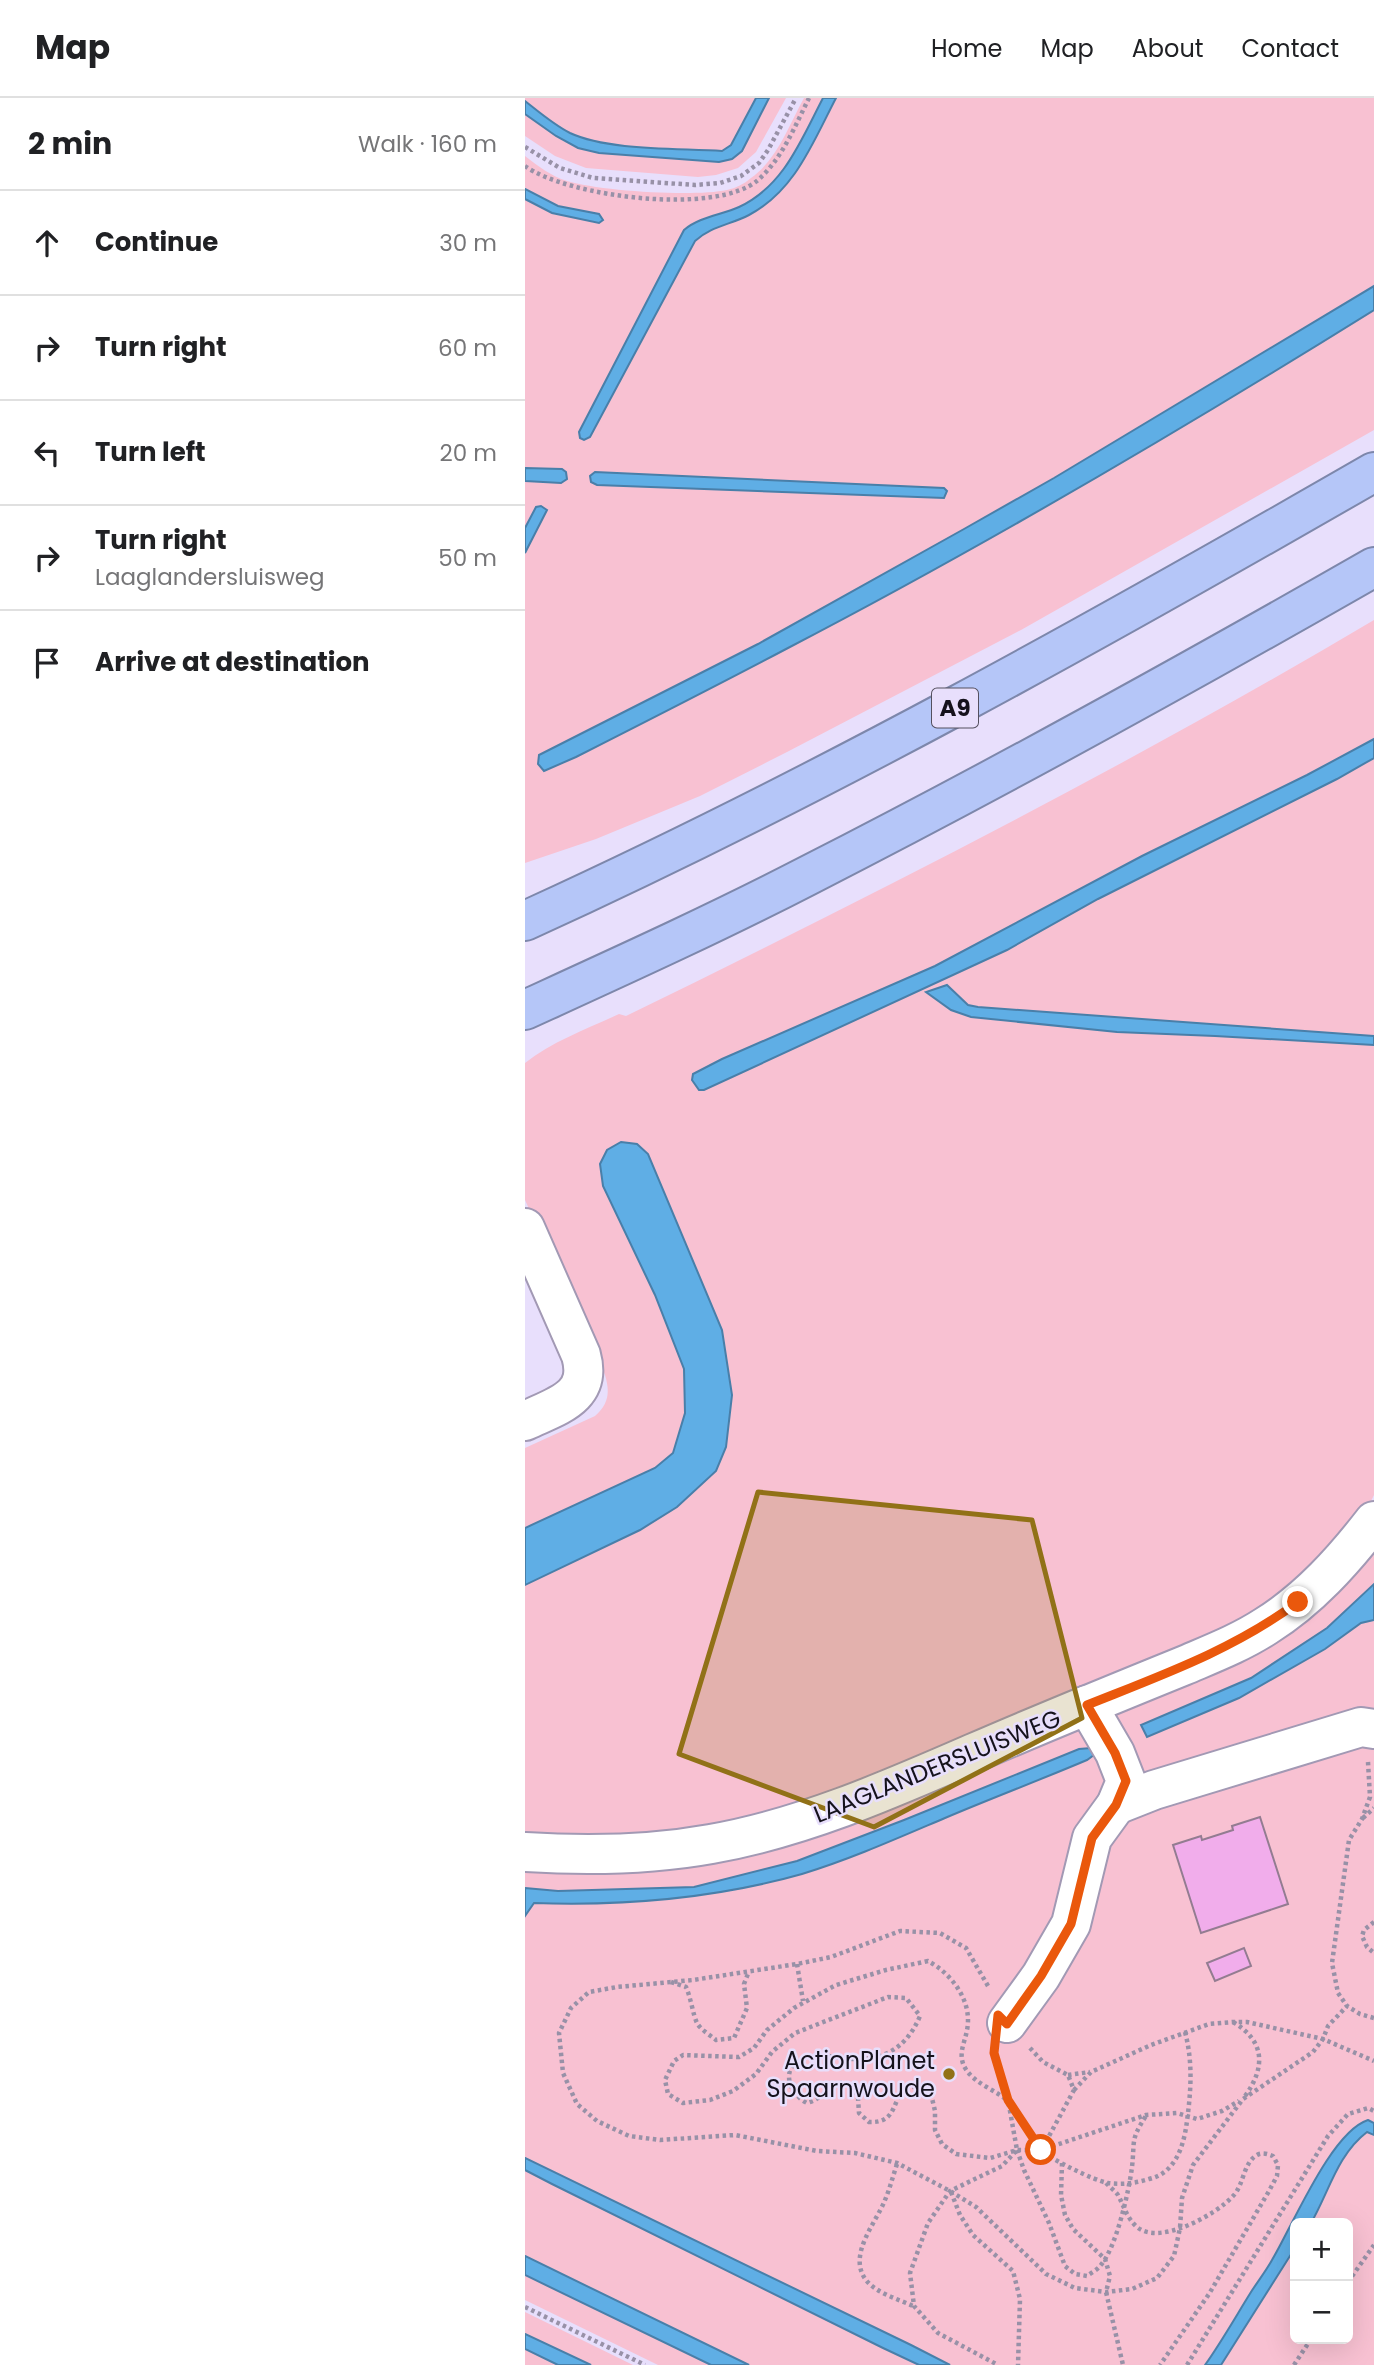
<!DOCTYPE html>
<html lang="en">
<head>
<meta charset="utf-8">
<style>
	:root { --surface:#fff; --page:#f6f6f6; --text:#202124; --muted:#757577; --line:#e0e0e0 }
	body { margin:0; font-family:Poppins,sans-serif; background:var(--page); color:var(--text) }
	.controls { position:absolute; right:21px; bottom:21px; display:grid; overflow:hidden; border-radius:10px; box-shadow:0 7px 28px #0002 }
	.controls button { width:63px; height:63px; display:grid; place-items:center; padding:0; border:0; border-bottom:2px solid var(--line); background:var(--surface); color:var(--text); font:35px sans-serif }
	.stop { position:absolute; width:21px; height:21px; margin:-16px; border:5px solid #ea580c; border-radius:50%; background:#fff }
	.stop.end { background:#ea580c; border-color:#fff; box-shadow:0 2px 7px #0008 }
	.list { margin:0; padding:0; list-style:none }
	h2 { display:flex; justify-content:space-between; align-items:center; height:91px; margin:0; padding:0 28px; font-size:30px }
	h2 small { font-size:23px; font-weight:400; color:var(--muted) }
	.list li { display:grid; grid-template-columns:46px 1fr auto; gap:21px; align-items:center; box-sizing:border-box; height:105px; padding:0 28px; border-top:2px solid var(--line) }
	.list b { display:block; font-size:26px; white-space:nowrap }
	.list p { margin:0; font-size:23px; white-space:nowrap; color:var(--muted) }
	.list em { font-size:23px; font-style:normal; color:var(--muted) }
	.icon { flex:none; width:38px; height:38px; fill:none; stroke:currentColor; stroke-width:2; stroke-linecap:round; stroke-linejoin:round }
	.map { position:relative; flex:none; width:849px; height:2267px; overflow:hidden }
	header { display:flex; align-items:center; gap:42px; box-sizing:border-box; height:98px; padding:0 35px; background:var(--surface); border-bottom:2px solid var(--line) }
	header strong { font-size:33px }
	nav { display:flex; gap:38px; margin-inline-start:auto; font-size:24px }
	main { display:flex }
	aside { flex:1; background:var(--surface) }
	.map>svg:first-child { display:block }
	.green { fill:#f8c1d2; fill-rule:evenodd }
	.water { fill:#5faee5; stroke:#497fa9; stroke-width:2 }
	.building { fill:#f1adeb; stroke:#937c91; stroke-width:2 }
	.lines { fill:none; stroke-linecap:round; stroke-linejoin:round }
	.minor-casing { stroke:#a299b4; stroke-width:42 }
	.highway-casing { stroke:#7d87ab; stroke-width:42 }
	.path { stroke:#9891a7; stroke-width:4.5; stroke-dasharray:3.5 3.5; stroke-linecap:butt }
	.minor { stroke:#fff; stroke-width:38 }
	.highway { stroke:#b5c6f8; stroke-width:38 }
	.route { stroke:#ea580c; stroke-width:9 }
	.marked { fill:#917117; fill-opacity:0.2; stroke:#917117; stroke-width:5; stroke-linejoin:round }
	.poi-dot { fill:#917117; stroke:#e8dffc; stroke-width:2.5 }
	.labels { text-anchor:middle; dominant-baseline:central; stroke-width:5; stroke-linejoin:round; paint-order:stroke }
	.shield { fill:#e8dffc; stroke:#54505f; stroke-width:2 }
	.shield-label { font-size:23px; font-weight:bold; fill:#15121c }
	.street-label { font-size:24px; fill:#15121c; stroke:#e8dffc }
	.poi-label { font-size:24px; fill:#15121c; stroke:#e8dffc; text-anchor:end }
</style>
</head>
<body>
<header>
<strong>Map</strong>
<nav><a>Home</a><a>Map</a><a>About</a><a>Contact</a></nav>
</header>
<main>
<aside>
<h2>2 min<small>Walk · 160 m</small></h2>
<ul class="list">
<li><svg class="icon" aria-label="ahead" viewBox="0 0 24 24"><path d="M12 20V5M6 11l6-6 6 6"/></svg><div><b>Continue</b></div><em>30 m</em></li>
<li><svg class="icon" aria-label="right" viewBox="0 0 24 24"><path d="M7 20v-9h11M14 6l5 5-5 5"/></svg><div><b>Turn right</b></div><em>60 m</em></li>
<li><svg class="icon" aria-label="left" viewBox="0 0 24 24"><path d="M17 20v-9H6M10 6l-5 5 5 5"/></svg><div><b>Turn left</b></div><em>20 m</em></li>
<li><svg class="icon" aria-label="right" viewBox="0 0 24 24"><path d="M7 20v-9h11M14 6l5 5-5 5"/></svg><div><b>Turn right</b><p>Laaglandersluisweg</p></div><em>50 m</em></li>
<li><svg class="icon" aria-label="arrive" viewBox="0 0 24 24"><path d="M6 21V4h12l-3 4 3 4H6"/></svg><div><b>Arrive at destination</b></div></li>
</ul>
</aside>
<div class="map">
<svg width="849" height="2267" viewBox="0 0 849 2267">
	<rect width="100%" height="100%" fill="#e8dffc"/>
	<!-- green -->
	<g class="green">
		<polygon points="0,0 261,0 231,54 213,70 191,77 173,79 61,70 30,58 0,38"/>
		<path d="M279 0H849V332L496 532 262 654 175 698 71 741 0 765V58C13 68 26 78 42 83 75 93 168 99 202 92 211 90 219 86 226 80 252 62 264 27 279 0Z"/>
		<path d="M849 522V1397L845 1405 801 1461 723 1521 346 1681 258 1711 177 1733 0 1740V1350L70 1318C84 1306 85 1294 80 1277L0 1102V965C28 943 62 931 94 916L101 918C355 794 606 666 849 522Z"/>
		<path d="M849 1449V2267H133L0 2202V1767L404 1689ZM770 2125H823V2241H770Z"/>
		<polygon points="0,2214 108,2267 0,2267"/>
	</g>
	<!-- water -->
	<g class="water">
		<path d="M231 0H244L217 53 207 61 194 64 74 55 53 50 31 38 0 16V3C14 14 29 27 45 35 84 53 153 50 197 53L206 47Z"/>
		<path d="M298 0H311C288 44 270 93 224 117 205 127 186 128 170 143L65 339 59 342 55 340 54 334 159 132C174 119 196 117 214 109 259 88 276 42 298 0Z"/>
		<polygon points="0,91 33,108 74,116 78,122 74,125 27,115 0,101"/>
		<path d="M849 188V212C658 331 463 446 263 550 193 587 122 623 51 659L19 673 13 666 14 657 233 546 439 431 529 380Z"/>
		<polygon points="0,370 37,371 41,374 42,381 36,385 0,383"/>
		<polygon points="70,374 419,390 422,393 419,400 72,387 66,384 65,378"/>
		<polygon points="16,408 22,412 0,455 0,430 11,409"/>
		<polygon points="849,641 849,660 812,681 573,801 482,852 179,992 174,992 167,982 168,976 197,961 410,868 617,758 782,677"/>
		<polygon points="422,887 443,907 453,909 849,938 849,947 690,938 592,934 446,919 426,912 401,894"/>
		<polygon points="96,1044 112,1046 123,1056 197,1232 207,1297 201,1349 191,1373 152,1409 115,1432 0,1487 0,1430 130,1370 148,1355 160,1315 159,1271 130,1197 78,1088 75,1066 82,1052"/>
		<polygon points="849,1486 849,1522 836,1525 800,1551 714,1600 622,1639 616,1627 726,1580 802,1530"/>
		<path d="M566 1650 569 1657 562 1662C515 1682 467 1700 420 1720 373 1740 326 1761 277 1776 189 1801 99 1808 9 1805L0 1818V1790L33 1793 169 1789 272 1763 379 1722 554 1651Z"/>
		<path d="M843 2022 849 2025V2037L842 2034C812 2057 804 2094 786 2125H770V2150L696 2267H680C697 2243 711 2218 726 2194 733 2183 741 2173 747 2162 768 2127 806 2034 843 2022Z"/>
		<polygon points="0,2060 386,2247 425,2267 394,2267 358,2250 27,2086 0,2072"/>
		<polygon points="0,2158 224,2267 186,2267 0,2177"/>
		<polygon points="0,2236 66,2267 33,2267 0,2251"/>
	</g>
	<!-- building -->
	<g class="building">
		<polygon points="735,1719 763,1806 676,1835 648,1747 676,1738 677,1742 708,1732 707,1728"/>
		<polygon points="719,1850 726,1868 690,1883 682,1865"/>
	</g>
	<g class="lines">
		<!-- minor casing -->
		<g class="minor-casing">
			<g id="minor">
				<path d="M0 1130 56 1257C68 1300 31 1308 0 1323"/>
				<polyline points="591,1707 629,1692 836,1629 849,1631"/>
				<path d="M0 1754C62 1758 125 1757 186 1746 278 1730 366 1691 451 1654 520 1624 589 1596 658 1568 686 1556 715 1545 741 1528 784 1501 818 1463 849 1423"/>
				<polyline points="482,1925 516,1878 546,1826 567,1740 591,1707 601,1683 590,1655 562,1607"/>
			</g>
		</g>
		<!-- highway casing -->
		<g class="highway-casing">
			<g id="highway">
				<path d="M0 823C292 690 571 534 849 374"/>
				<path d="M0 912C94 869 189 826 282 778 474 680 662 576 849 469"/>
			</g>
		</g>
		<!-- path -->
		<g class="path">
			<polyline points="0,49 35,70 68,80 170,87 195,85 216,78 234,65 243,52 271,0"/>
			<path d="M0 68C43 99 191 118 233 82 257 61 270 28 284 0"/>
			<polyline points="843,1664 845,1699 837,1721 824,1742 807,1865 813,1895 822,1908 835,1916 849,1920"/>
			<polyline points="838,1720 849,1710"/>
			<polyline points="849,1824 839,1832 837,1838 842,1849 849,1855"/>
			<polyline points="272,1866 278,1903"/>
			<path d="M146 1884 161 1889C166 1900 168 1917 172 1925 176 1932 185 1937 191 1942L209 1940 222 1910 219 1886 224 1873"/>
			<polyline points="463,1888 441,1850 415,1835 375,1833 306,1859 272,1866 168,1882 92,1889 64,1894 46,1910 34,1935 38,1975 52,2006 72,2023 104,2038 135,2042 210,2037 292,2053 330,2055 372,2065 425,2093 451,2109 521,2176 550,2190 581,2194 607,2191 632,2180 649,2158 655,2130 657,2100 668,2067 718,2001 788,1954 798,1941 803,1928 822,1908"/>
			<path d="M708 1924C740 1943 741 1969 720 1998"/>
			<path d="M660 1934C668 1964 666 1993 662 2023 659 2047 651 2075 624 2081 611 2085 597 2087 583 2085 570 2083 525 2061 516 2052 503 2039 497 2017 484 2004 472 1992 448 1986 439 1968 433 1955 440 1944 442 1932 448 1903 426 1875 403 1863L361 1872 311 1887 269 1910 242 1932 229 1950 214 1959 158 1957 149 1963 140 1982 143 1996 158 2005 185 2002 208 1993 231 1976 247 1954 270 1935 363 1899 381 1900 395 1918C380 1954 353 1965 316 1960 303 1958 292 1956 279 1960 254 1969 264 1996 282 2005 297 2001 302 1990 318 1984L328 1987 333 2000 334 2015 344 2024C369 2025 367 2009 378 1990L396 1988 406 1996 410 2013V2032L417 2046 431 2056 465 2060 492 2052H516L621 2017 652 2015 672 2021 697 2013 714 2003"/>
			<polyline points="505,1950 518,1964 543,1977 549,1992 517,2051"/>
			<polyline points="470,1958 483,2002 492,2052 477,2068 425,2093 403,2125 385,2175 389,2208 413,2235 473,2267"/>
			<polyline points="543,1977 565,1974"/>
			<polyline points="549,1992 566,1974 626,1947 684,1926 708,1924 722,1924 798,1941 849,1963"/>
			<path d="M492 2052 499 2072 524 2125 540 2168 550 2176 562 2178C566 2175 572 2172 575 2168 591 2151 604 2093 607 2069 610 2043 605 2042 621 2018"/>
			<polyline points="537,2065 536,2097 540,2117 548,2131 580,2161 585,2178 581,2194 598,2267"/>
			<path d="M372 2066C368 2078 365 2090 360 2102 351 2125 322 2157 341 2182 351 2195 373 2201 388 2208"/>
			<path d="M581 2085C585 2089 590 2093 593 2097 599 2108 601 2119 612 2129 634 2148 691 2117 708 2098 719 2087 718 2065 732 2057 737 2054 743 2056 748 2058L753 2067 752 2078 744 2093 684 2196 635 2267"/>
			<polyline points="426,2094 435,2117 448,2137 488,2173 495,2201 493,2267"/>
			<polyline points="823,2184 849,2147"/>
			<polyline points="0,2209 120,2267"/>
			<polyline points="662,2267 803,2038 823,2016 843,2010 849,2013"/>
			<polyline points="769,2267 786,2241"/>
		</g>
		<!-- minor -->
		<use href="#minor" class="minor"/>
		<!-- highway -->
		<use href="#highway" class="highway"/>
	</g>
	<g class="lines">
		<!-- route -->
		<path class="route" d="M516 2052 483 2002 469 1955 473 1917 482 1926 516 1878 546 1826 567 1740 591 1707 601 1683 590 1655 562 1607C637 1577 708 1552 773 1504"/>
	</g>
	<!-- marked area -->
	<path class="marked" d="M233 1394 507 1422 557 1620 349 1729 154 1656Z"/>
	<!-- markers -->
	<circle class="poi-dot" cx="424" cy="1976" r="7"/>
	<g class="labels">
		<!-- shield labels -->
		<rect class="shield" x="407" y="590.5" width="46" height="39" rx="5"/>
		<g class="shield-label">
			<text x="430" y="610">A9</text>
		</g>
		<!-- street labels -->
		<g class="street-label">
			<text transform="translate(412 1668) rotate(-22)">LAAGLANDERSLUISWEG</text>
		</g>
		<!-- poi labels -->
		<g class="poi-label">
			<text x="410" y="1962">ActionPlanet<tspan x="410" dy="28">Spaarnwoude</tspan></text>
		</g>
	</g>
</svg>
<div class="controls">
<button>+</button>
<button>−</button>
</div>
<div class="stop" style="left:516px;top:2052px"></div>
<div class="stop end" style="left:773px;top:1504px"></div>
</div>
</main>
</body>
</html>
